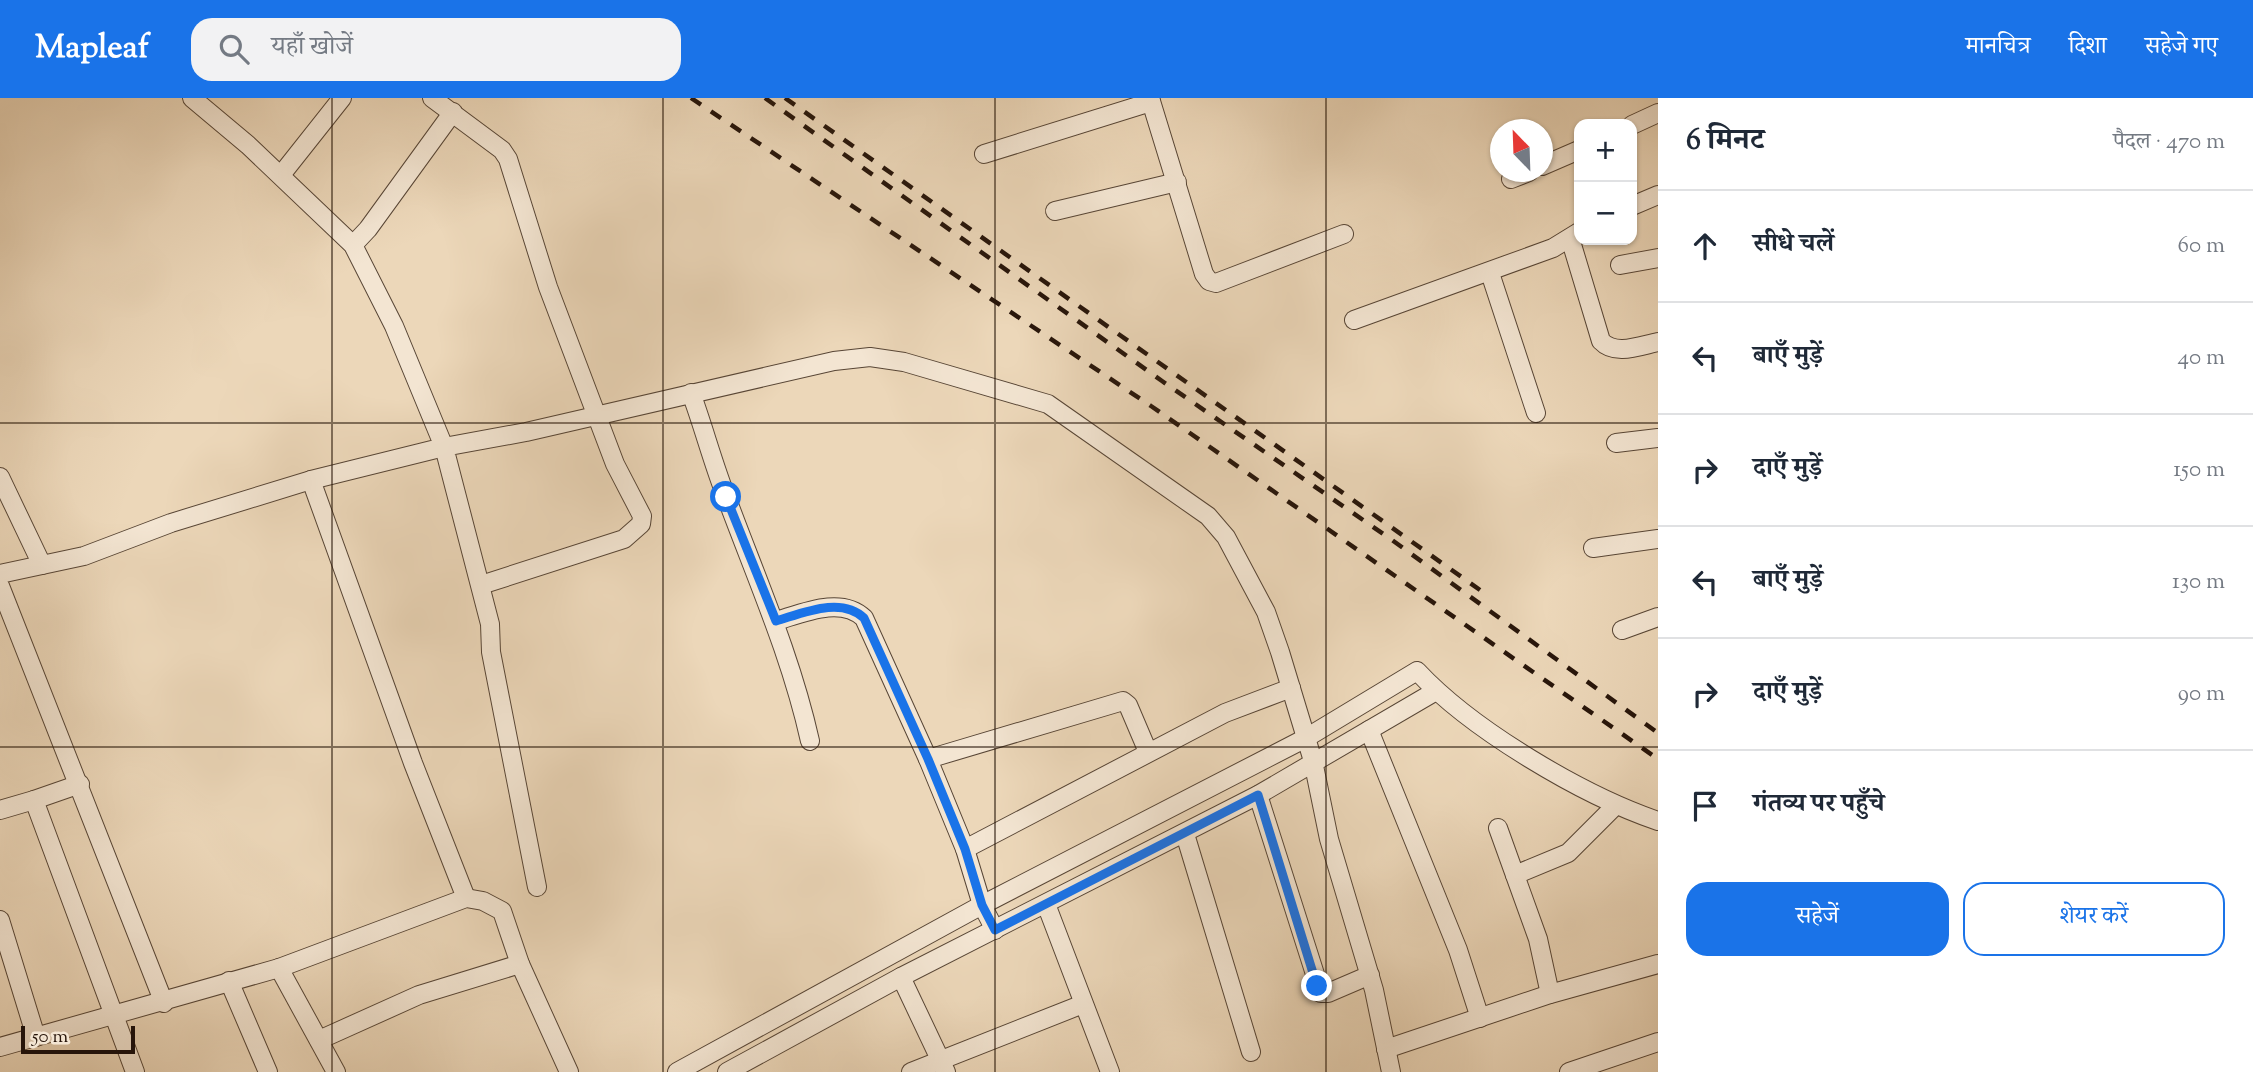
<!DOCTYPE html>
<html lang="hi">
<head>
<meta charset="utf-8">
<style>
	:root { --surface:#fff; --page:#f2f2f3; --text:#1f2937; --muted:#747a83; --line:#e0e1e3; --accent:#1a73e8 }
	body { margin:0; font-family:"Sorts Mill Goudy","Noto Serif Devanagari",serif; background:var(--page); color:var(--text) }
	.controls { position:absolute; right:21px; top:21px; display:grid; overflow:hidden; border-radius:14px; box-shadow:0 2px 5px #0004 }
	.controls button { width:63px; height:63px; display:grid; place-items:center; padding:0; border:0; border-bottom:2px solid var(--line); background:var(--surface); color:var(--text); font:35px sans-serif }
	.compass { position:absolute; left:1490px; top:21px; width:63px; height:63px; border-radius:50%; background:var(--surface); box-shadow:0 2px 5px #0004; rotate:337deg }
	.scale { position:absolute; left:21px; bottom:18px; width:114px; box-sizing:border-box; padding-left:7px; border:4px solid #27150a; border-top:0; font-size:19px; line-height:24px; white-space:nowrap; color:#27150a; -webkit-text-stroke:5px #f3e5d2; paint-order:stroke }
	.stop { position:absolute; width:21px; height:21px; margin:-16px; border:5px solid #1a73e8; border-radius:50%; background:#fff }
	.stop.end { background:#1a73e8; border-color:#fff; box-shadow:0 2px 7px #0008 }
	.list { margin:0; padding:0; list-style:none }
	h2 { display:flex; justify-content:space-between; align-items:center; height:91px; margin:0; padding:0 28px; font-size:30px }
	h2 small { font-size:23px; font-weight:400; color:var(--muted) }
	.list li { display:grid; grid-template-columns:46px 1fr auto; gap:21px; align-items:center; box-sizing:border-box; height:112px; padding:0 28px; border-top:2px solid var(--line) }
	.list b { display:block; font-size:26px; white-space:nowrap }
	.list em { font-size:23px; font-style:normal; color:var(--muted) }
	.actions { display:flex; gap:14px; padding:21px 28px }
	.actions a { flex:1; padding:16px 0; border:2px solid var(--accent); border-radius:21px; text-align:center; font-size:24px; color:var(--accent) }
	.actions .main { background:var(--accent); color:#fff }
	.icon { flex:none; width:38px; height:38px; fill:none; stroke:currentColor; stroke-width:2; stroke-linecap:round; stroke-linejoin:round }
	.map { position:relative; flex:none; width:1658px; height:974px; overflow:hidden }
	header { display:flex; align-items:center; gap:42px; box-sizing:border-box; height:98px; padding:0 35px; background:var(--accent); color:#fff }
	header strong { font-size:33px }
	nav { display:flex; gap:38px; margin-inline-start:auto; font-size:24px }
	.search { width:490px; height:63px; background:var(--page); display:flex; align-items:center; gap:18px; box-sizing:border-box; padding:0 24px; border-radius:21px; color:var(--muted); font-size:26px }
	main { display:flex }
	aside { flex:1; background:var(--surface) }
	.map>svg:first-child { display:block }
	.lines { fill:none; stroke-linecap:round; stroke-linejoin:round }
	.minor-casing { stroke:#584636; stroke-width:20 }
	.minor { stroke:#f3e5d2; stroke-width:18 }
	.rail { stroke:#27150a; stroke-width:4.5; stroke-dasharray:12 12; stroke-linecap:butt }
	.route { stroke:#1a73e8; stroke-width:9 }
	.grid { fill:none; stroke:#27150a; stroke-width:2; stroke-opacity:0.55 }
</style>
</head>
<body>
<header>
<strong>Mapleaf</strong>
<div class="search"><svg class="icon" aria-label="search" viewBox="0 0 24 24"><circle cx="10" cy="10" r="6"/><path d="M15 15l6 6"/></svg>यहाँ खोजें</div>
<nav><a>मानचित्र</a><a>दिशा</a><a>सहेजे गए</a></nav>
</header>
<main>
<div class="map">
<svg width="1658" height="974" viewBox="0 0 1658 974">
	<rect width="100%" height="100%" fill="#ecd7b9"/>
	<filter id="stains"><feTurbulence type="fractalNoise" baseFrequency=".00286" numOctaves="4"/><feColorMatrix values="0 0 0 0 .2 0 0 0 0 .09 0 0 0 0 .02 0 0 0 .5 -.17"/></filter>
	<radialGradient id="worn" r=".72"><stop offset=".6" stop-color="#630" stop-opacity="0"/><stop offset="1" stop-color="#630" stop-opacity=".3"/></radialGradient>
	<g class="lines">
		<!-- minor casing -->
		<g class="minor-casing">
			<g id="minor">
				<polyline points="432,0 502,52 508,61 548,189 615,366 642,418 641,426 624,441 481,487"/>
				<polyline points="1150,0 1204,176 1209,183 1216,185 1344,136"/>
				<polyline points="1632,27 1658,15"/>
				<polyline points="984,56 1151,4"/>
				<polyline points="1542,68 1579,52"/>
				<polyline points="281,77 342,0"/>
				<polyline points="1511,81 1529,74"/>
				<polyline points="1632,108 1658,97"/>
				<polyline points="1055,113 1177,84"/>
				<path d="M1570 140 1601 243C1615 258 1639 248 1658 244"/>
				<polyline points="353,147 368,131 453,14"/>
				<polyline points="1620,167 1658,160"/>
				<polyline points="1490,175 1536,315"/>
				<polyline points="1354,222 1553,150 1579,134"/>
				<path d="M691 295C704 330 713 366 727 401 757 482 791 558 810 643"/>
				<polyline points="1616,345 1658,340"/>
				<polyline points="0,379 42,467"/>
				<polyline points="311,382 413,665 466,800"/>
				<polyline points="1593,450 1658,441"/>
				<polyline points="0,476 84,458 171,425 311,382 444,349 394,228 353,147 248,47 192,0"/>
				<polyline points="0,488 164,905"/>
				<path d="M776 523C803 515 841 498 864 520L928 661 965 751 982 807 995 832"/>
				<polyline points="1622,532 1658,519"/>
				<polyline points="1369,632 1458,852 1480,920"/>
				<polyline points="928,661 1123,603 1128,607 1148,654"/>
				<polyline points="80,686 34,702 135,974"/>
				<polyline points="1258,697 1321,895 1328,895 1370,877"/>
				<polyline points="0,712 34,702"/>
				<polyline points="1498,730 1538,841 1550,896"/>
				<polyline points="1185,736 1251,954"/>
				<polyline points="965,751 1225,615 1291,590"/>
				<polyline points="1515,777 1568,755 1616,707"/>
				<polyline points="537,789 491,554 490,526 444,349 526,334 834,263 870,259 904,264 1048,306 1208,418 1226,439 1266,514 1280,554 1313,663 1329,741 1374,892 1391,974"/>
				<polyline points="1046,806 1110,974"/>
				<polyline points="0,822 36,939"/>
				<polyline points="279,870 336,974"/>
				<polyline points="901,879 946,974"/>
				<polyline points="229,883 268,974"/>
				<polyline points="319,942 419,897 520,866"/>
				<polyline points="0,949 279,870 466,800 483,803 502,813 520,866 569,974"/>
				<polyline points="1386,951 1550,896 1658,866"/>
				<path d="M677 974 982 807 1306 640 1417 573C1472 632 1582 697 1658 723"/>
				<polyline points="727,974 901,879 1258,697 1436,593"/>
				<polyline points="911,974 1083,906"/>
				<polyline points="1569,974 1658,944"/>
			</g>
		</g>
		<!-- minor -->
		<use href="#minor" class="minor"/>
		<!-- rail -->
		<g class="rail">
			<polyline points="691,0 1151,308 1658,661"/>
			<polyline points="765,0 1162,283 1392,442 1658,635"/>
			<polyline points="785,0 1480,492"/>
		</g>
	</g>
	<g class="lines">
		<!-- route -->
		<path class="route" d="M726 399 776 523C803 515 841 498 864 520L928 661 965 751 982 807 995 832 1258 697 1317 888"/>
	</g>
	<!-- grid -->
	<path class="grid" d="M332 0V974M663 0V974M995 0V974M1326 0V974M0 325H1658M0 649H1658"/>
	<rect width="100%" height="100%" filter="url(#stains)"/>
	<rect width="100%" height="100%" fill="url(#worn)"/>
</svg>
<div class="controls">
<button>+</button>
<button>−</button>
</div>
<svg class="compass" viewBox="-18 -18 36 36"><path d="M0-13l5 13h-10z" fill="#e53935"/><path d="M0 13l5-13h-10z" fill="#747a83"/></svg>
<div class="scale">50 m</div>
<div class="stop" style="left:726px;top:399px"></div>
<div class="stop end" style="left:1317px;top:888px"></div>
</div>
<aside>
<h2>6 मिनट<small>पैदल · 470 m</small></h2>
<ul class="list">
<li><svg class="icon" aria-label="ahead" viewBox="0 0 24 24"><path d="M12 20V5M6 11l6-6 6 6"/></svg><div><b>सीधे चलें</b></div><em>60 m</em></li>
<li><svg class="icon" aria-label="left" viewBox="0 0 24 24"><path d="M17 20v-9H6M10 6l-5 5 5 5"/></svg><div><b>बाएँ मुड़ें</b></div><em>40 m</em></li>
<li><svg class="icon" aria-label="right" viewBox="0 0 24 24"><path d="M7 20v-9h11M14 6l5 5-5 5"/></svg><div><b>दाएँ मुड़ें</b></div><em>150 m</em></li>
<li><svg class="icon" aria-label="left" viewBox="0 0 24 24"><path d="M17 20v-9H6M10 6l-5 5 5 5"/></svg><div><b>बाएँ मुड़ें</b></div><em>130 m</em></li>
<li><svg class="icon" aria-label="right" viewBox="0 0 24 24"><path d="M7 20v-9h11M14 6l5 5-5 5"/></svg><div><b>दाएँ मुड़ें</b></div><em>90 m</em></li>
<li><svg class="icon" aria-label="arrive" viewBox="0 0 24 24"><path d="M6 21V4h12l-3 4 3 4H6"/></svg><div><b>गंतव्य पर पहुँचे</b></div></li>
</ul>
<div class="actions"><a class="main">सहेजें</a><a>शेयर करें</a></div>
</aside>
</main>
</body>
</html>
